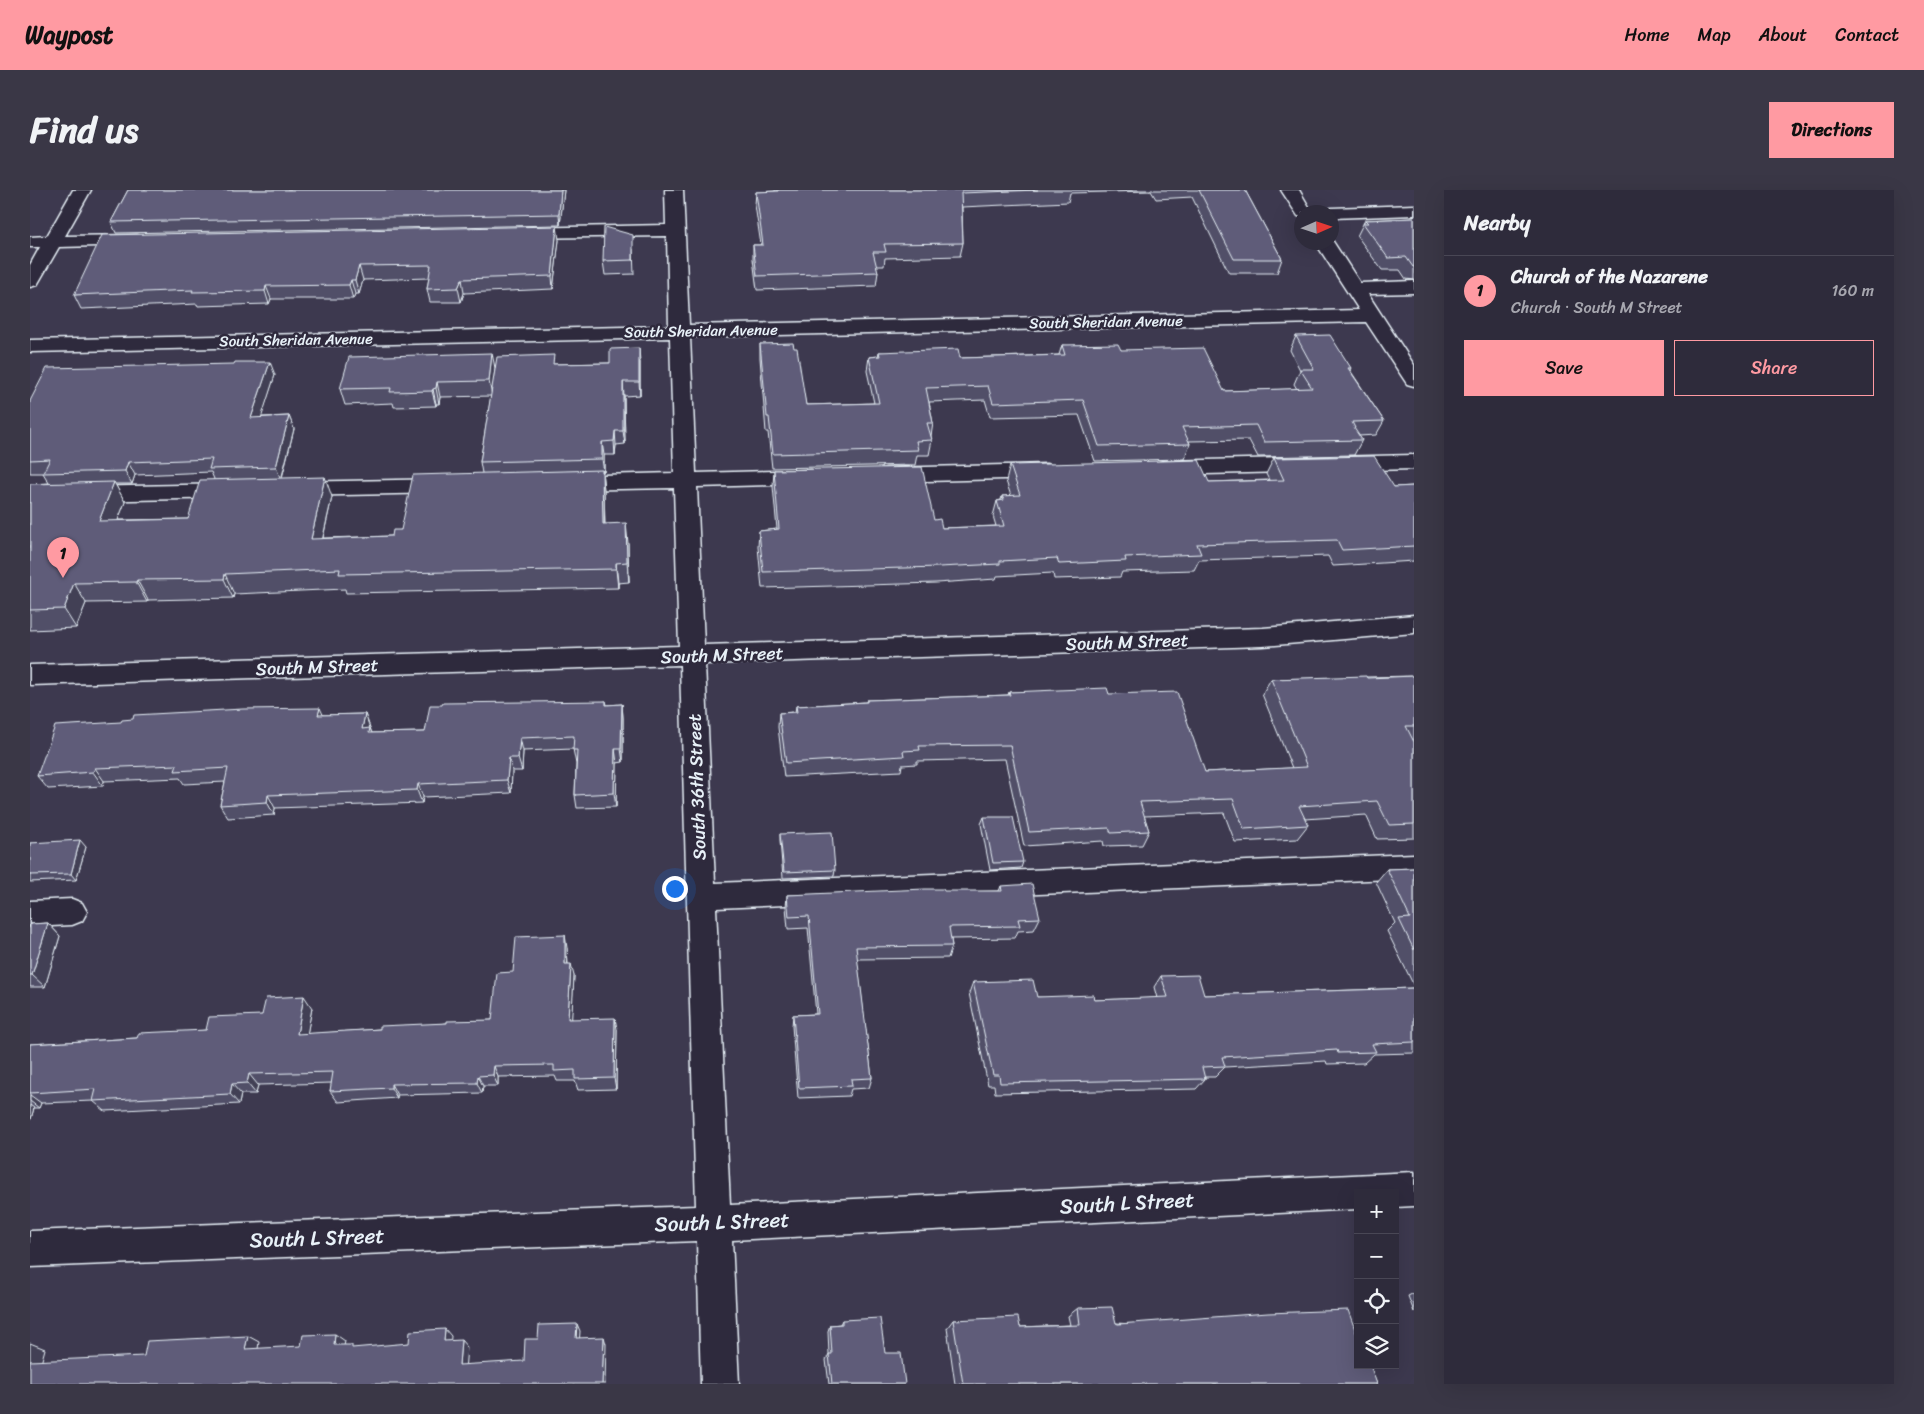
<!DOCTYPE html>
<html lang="en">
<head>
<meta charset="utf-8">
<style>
	:root { --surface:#2e2b3b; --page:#3a3746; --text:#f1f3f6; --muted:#a7a7af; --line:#494755; --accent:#ff9aa2 }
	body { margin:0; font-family:Sriracha,sans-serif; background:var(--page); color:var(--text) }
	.controls { position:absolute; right:15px; bottom:15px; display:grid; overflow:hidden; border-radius:0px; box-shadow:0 5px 20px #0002 }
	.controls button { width:45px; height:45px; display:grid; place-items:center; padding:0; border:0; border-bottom:1px solid var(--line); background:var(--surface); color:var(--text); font:25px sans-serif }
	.compass { position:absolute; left:1264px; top:15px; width:45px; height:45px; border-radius:50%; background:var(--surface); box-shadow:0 5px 20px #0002; rotate:87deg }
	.you { position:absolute; left:644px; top:698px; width:18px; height:18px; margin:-12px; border:4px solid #fff; border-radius:50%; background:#1a73e8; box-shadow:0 0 0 8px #1a73e833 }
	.badge { display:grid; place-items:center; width:32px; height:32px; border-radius:50%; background:var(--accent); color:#111; font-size:16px; font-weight:700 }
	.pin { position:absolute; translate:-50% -41px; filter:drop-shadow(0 1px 2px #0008) }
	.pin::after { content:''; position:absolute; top:26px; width:18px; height:15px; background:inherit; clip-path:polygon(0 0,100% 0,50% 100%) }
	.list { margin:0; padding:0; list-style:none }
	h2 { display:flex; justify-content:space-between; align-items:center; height:65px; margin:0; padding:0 20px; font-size:21px }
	h2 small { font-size:16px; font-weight:400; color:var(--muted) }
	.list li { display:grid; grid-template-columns:32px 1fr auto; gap:15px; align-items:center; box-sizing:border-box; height:70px; padding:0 20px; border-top:1px solid var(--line) }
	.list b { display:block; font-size:19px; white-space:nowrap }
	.list p { margin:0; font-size:16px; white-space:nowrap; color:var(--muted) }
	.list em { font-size:16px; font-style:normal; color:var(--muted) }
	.actions { display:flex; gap:10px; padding:15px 20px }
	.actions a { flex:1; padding:11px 0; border:1px solid var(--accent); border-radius:0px; text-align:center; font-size:18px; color:var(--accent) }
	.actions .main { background:var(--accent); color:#111 }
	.icon { flex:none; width:28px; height:28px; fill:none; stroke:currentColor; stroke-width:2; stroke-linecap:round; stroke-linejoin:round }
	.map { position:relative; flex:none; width:1384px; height:1194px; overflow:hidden; border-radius:0px }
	header { display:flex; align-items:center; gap:30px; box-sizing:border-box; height:70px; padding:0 25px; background:var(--accent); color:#111 }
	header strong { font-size:24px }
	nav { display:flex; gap:28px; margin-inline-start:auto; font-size:18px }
	.intro { display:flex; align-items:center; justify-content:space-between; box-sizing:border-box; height:120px; padding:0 30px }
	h1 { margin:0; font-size:35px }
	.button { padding:12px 22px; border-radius:0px; background:var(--accent); color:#111; font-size:18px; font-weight:700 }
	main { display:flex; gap:30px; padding:0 30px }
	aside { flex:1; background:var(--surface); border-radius:0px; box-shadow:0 5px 20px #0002 }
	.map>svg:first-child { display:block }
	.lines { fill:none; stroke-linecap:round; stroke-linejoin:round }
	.minor-casing { stroke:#e8f1f8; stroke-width:3 }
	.minor { fill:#2f2a3d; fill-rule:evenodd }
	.wall { fill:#514f68; stroke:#e8f1f8; fill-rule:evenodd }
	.shaded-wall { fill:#424055; stroke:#e8f1f8 }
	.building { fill:#5e5c79; stroke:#e8f1f8 }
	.labels { text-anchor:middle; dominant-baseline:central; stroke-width:5; stroke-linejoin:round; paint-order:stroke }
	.far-street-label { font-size:15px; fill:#e8f1f8; stroke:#2f2a3d }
	.street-label { font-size:18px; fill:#e8f1f8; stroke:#2f2a3d }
	.near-street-label { font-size:21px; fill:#e8f1f8; stroke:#2f2a3d }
</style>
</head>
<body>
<header>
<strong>Waypost</strong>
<nav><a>Home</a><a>Map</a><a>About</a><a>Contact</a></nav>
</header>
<div class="intro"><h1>Find us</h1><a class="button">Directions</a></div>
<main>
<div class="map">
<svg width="1384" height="1194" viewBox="0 0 1384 1194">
	<rect width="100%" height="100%" fill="#3d394f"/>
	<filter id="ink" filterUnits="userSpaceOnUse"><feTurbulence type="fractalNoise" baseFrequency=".02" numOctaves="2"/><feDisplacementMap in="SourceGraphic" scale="10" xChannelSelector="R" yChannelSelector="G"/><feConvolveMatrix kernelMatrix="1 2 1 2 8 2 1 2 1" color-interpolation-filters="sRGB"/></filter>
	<g filter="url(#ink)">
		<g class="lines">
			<!-- minor casing -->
			<g class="minor-casing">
				<g id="minor">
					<polygon points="43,0 61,0 35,46 107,45 113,46 116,50 113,54 107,55 29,57 7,95 0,97 0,75 10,57 0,57 0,47 17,46"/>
					<polygon points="635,0 653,0 659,135 1329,120 1285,52 1302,52 1302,50 1330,93 1384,91 1384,103 1338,104 1384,175 1384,196 1377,194 1336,132 660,147 666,283 781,280 789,282 792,287 789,292 781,294 667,297 674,455 1233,438 1384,425 1384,443 1233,456 675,474 685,693 1384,664 1384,688 686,718 700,1015 1384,982 1384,1016 1365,1017 1365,1003 1328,1003 1328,1019 702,1050 709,1194 671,1194 667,1051 0,1077 0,1041 666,1016 650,475 0,495 0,475 649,456 644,298 536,300 528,298 525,293 528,288 536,286 644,283 640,148 0,162 0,150 639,136 637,46 490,48 484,47 481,43 484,39 490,38 636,35"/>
					<polygon points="1251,0 1269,0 1282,22 1272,22 1272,27 1268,26"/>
					<polygon points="1384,15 1384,25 1302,28 1302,22 1294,22 1296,19 1302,18"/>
					<polygon points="1384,265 1384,279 1134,285 1126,283 1123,278 1126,273 1134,271"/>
					<polygon points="1016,274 1024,276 1027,281 1024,286 1016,288 856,292 848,290 845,285 848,280 856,278"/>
					<polygon points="418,289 426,291 429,296 426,301 418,303 261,306 253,304 250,299 253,294 261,292"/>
					<polygon points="203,294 211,296 214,301 211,306 203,308 0,312 0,298"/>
					<polygon points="42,709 52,713 57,722 52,731 42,735 0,737 0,711"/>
				</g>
			</g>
			<!-- minor -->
			<use href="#minor" class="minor"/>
		</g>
		<!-- wall -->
		<g class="wall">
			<polygon points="98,0 534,0 530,35 86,43 81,32"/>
			<polygon points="745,0 1215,0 1252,69 1247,83 1199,83 1162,7 1126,9 1121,1 1040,3 1038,12 932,17 933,53 930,66 855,68 854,76 846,76 848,82 846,96 727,100 723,69 723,55 731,55 725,15 726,2 745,1"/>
			<polygon points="1384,28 1384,90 1376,89 1370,80 1352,80 1327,46 1335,30"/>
			<polygon points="529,50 523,99 434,103 431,112 400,112 397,99 399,88 333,90 329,104 325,104 323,109 241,109 239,114 168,116 167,114 51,119 44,105"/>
			<polygon points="603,59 604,84 575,85 573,71"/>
			<polygon points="1266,146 1321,178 1320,180 1354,231 1346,245 1329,246 1332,250 1324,265 1228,267 1219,250 1159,251 1160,254 1154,269 1065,271 1049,225 960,227 955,210 899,212 903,233 901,246 902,250 899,265 887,265 885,275 742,278 738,242 736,242 730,168 730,154 764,158 776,215 844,213 837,181 839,167 848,166 849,162 930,168 1029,165 1032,155 1091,160 1194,201 1267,199 1264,194 1270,180 1260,160"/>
			<path d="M610 172V205L594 206 595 254 586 255 585 265H574V282H572L574 300 575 334 598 353 599 392 588 393V398L316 403 315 399 204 404 203 408 118 410 117 412 56 413 46 438 0 440V294L19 293 13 283H0V211L245 185 231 227 259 226 264 239 252 288 302 307 293 348 362 346 452 283 450 272 461 206 410 207 409 214H406V216L364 217 363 213 315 215 310 199 465 178 464 187 525 174 580 173ZM181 282 184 289 158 329 88 330 95 312 85 294H102L105 285Z"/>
			<polygon points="1244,268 1364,297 1384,296 1384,371 1303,376 1298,366 1169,370 1164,380 1092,382 1090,387 1024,389 1023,383 967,386 966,389 906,393 732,398 728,357 729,341 747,339 743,296 744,280 904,330 912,338 966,336 963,326 967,311 971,310 972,306 981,306 976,291 980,275 1179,292 1239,290 1236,284"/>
			<polygon points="1384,486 1384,550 1383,550 1384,552 1384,648 1347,649 1336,625 1275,629 1278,635 1267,649 1205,652 1194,623 1114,626 1119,641 1112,655 1074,656 1073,651 994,656 975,569 887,571 887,574 872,575 871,581 754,587 748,537 749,523 765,522 766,516 836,512 837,510 978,505 979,502 1079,504 1175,582 1262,578 1232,504 1241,489"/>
			<polygon points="576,511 577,515 592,514 593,528 593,572 587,573 586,617 547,618 545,605 546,574 543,559 493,561 492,581 482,581 481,603 393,607 392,613 245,618 244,625 198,628 190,615 195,592 154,594 150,588 74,591 73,596 18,599 7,586 293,525 335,524 342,543 395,542"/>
			<polygon points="954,627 993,672 991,678 960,680 951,634"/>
			<polygon points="750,644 805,680 804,686 753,688 750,650"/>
			<polygon points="0,653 56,657 46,690 0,692"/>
			<polygon points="1384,678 1384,796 1357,741 1365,733 1346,692 1357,679"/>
			<polygon points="971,696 1010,728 1004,740 988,741 985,748 921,749 922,756 918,768 827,769 842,888 839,898 821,899 819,906 768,908 762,836 763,825 786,824 778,738 758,739 756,717 757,705 969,701"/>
			<polygon points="18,733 30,746 15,797 0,797 0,734"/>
			<polygon points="537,758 538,774 544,786 541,829 587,839 586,899 548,900 545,891 527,891 525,886 468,887 468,896 453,896 452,903 367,905 367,908 308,912 300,901 302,893 228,895 226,904 211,904 209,914 75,921 63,911 11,913 9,918 4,918 1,929 0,930 0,854 107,848 176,840 232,825 282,818 277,844 350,839 417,833 462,830 483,782"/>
			<polygon points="1131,786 1174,805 1384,798 1384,863 1344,864 1334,873 1297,874 1296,871 1195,877 1185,887 1175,887 1175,889 1166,899 965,903 964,895 958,895 939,803 943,792 1007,807 1064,810 1127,808 1124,797"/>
			<polygon points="1384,1103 1384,1122 1378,1106"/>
			<polygon points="1048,1118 1086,1133 1328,1148 1347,1194 925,1194 917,1138 923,1130 990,1137 1040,1135 1038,1126"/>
			<polygon points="812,1130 855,1163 875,1194 799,1194 796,1170 799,1164 798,1141 800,1135 810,1134"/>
		</g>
		<!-- shaded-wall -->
		<g class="shaded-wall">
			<polygon points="531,0 534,0 530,35 529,24"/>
			<polygon points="527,36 529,50 523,99 522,86"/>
			<polygon points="329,76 333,90 329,104 325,90"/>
			<polygon points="432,89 434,103 431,112 428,98"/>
			<polygon points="321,90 325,104 323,109 319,95"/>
			<polygon points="236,96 241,109 239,114 235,101"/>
			<polygon points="609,158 610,172 610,205 609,192"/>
			<polygon points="462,163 465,178 462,206 459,191"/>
			<polygon points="240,172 245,185 227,241 221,228"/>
			<polygon points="407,192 410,207 409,214 406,198"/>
			<polygon points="593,192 594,206 595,254 593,241"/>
			<polygon points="403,199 406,214 406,216 402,201"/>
			<polygon points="259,226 264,239 251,290 246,277"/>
			<polygon points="585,241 586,255 585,265 584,251"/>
			<polygon points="572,252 574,265 574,282 572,269"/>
			<polygon points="98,272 105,285 102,294 95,281"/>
			<polygon points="572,280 574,300 575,354 573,334"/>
			<polygon points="295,287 302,307 288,369 281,349"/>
			<polygon points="84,292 95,312 80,351 69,331"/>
			<polygon points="596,333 598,353 599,392 597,372"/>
			<polygon points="586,373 588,393 588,398 586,379"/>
			<polygon points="195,384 204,404 203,408 194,389"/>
			<polygon points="107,390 118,410 117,412 106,392"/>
			<polygon points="44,393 56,413 46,438 34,419"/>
			<polygon points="592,514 593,528 593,572 591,559"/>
			<polygon points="290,518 296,531 288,525"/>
			<polygon points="335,524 345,552 339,543 332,539"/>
			<polygon points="490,548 493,561 492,581 488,568"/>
			<polygon points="585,559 587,573 586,617 584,603"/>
			<polygon points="479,568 482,581 481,603 477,590"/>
			<polygon points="65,578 74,591 73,596 63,582"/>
			<polygon points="388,594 393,607 392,613 387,600"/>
			<polygon points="238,605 245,618 244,625 237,612"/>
			<polygon points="50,650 56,657 46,690 41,684"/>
			<polygon points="18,733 30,746 15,797 2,785"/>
			<polygon points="535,745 537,758 538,786 535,774"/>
			<polygon points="541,774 544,786 541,841 538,829"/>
			<polygon points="274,806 282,818 275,856 267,844"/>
			<polygon points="585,828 587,839 586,899 584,888"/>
			<polygon points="464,876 468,887 468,896 463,885"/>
			<polygon points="219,884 228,895 226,904 217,893"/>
			<polygon points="448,886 453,896 452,903 447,893"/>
			<polygon points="202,894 211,904 209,914 200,904"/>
			<polygon points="361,894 367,905 367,908 361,898"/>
			<polygon points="0,905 11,913 9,918 0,911"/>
			<polygon points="0,915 4,918 1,929 0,929"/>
			<polygon points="547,1134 550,1141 549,1155 546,1148"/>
			<polygon points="415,1139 421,1146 420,1158 414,1151"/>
			<polygon points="305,1144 315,1151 313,1162 304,1155"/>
			<polygon points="218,1146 229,1152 227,1166 215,1159"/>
			<polygon points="574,1147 576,1154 575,1194 572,1194"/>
			<polygon points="431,1150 437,1157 435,1181 429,1175"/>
			<polygon points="0,1153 15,1159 10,1177 0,1174"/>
		</g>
		<!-- building -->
		<g class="building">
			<polygon points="98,0 531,0 529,24 81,32"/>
			<polygon points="748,0 1008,0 931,3 933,53 854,54 856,62 843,62 848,82 727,86 723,55 733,55 726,2 748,1"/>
			<polygon points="1169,0 1215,0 1252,69 1204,69"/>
			<polygon points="1384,28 1384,77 1383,77 1376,67 1358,68 1333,33 1338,33 1335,30"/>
			<polygon points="527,36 522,86 432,89 428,98 397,99 401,75 329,76 325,90 321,90 319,95 236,96 235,101 162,102 163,100 44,105 72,45"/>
			<polygon points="574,37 603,45 603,70 573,71"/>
			<polygon points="1300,145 1321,178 1318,178 1354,231 1322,232 1325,238 1324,238 1332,250 1234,252 1226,235 1152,237 1160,254 1069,256 1053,210 963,213 958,196 896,198 903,233 897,233 902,250 886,251 888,260 743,264 739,227 737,227 730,154 763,153 764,158 767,158 776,215 849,213 839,167 850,166 849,162 928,159 930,168 1035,165 1032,155 1088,154 1091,160 1173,158 1194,201 1282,198 1270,179 1284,179 1266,146"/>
			<polygon points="609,158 609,192 593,192 593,241 585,241 584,251 572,252 572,269 450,272 467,167 524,165 523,174 580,173 580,159"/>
			<polygon points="462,163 459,191 407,192 406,198 403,199 402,201 360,202 361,198 310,199 319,167"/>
			<polygon points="205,172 240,172 221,228 259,226 246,277 179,279 182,269 98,272 95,281 13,283 20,269 0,270 0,211 17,178 204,174"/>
			<polygon points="1344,266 1364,297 1384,296 1384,356 1312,360 1307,350 1167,354 1171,364 1095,367 1096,371 1029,374 1027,368 970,371 970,374 909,377 733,382 729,341 749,339 744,280 892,277 904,330 910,329 912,338 974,336 967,311 974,310 972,306 990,305 980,275 1169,270 1179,292 1254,290 1244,268"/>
			<polygon points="572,280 573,334 596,333 597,372 586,373 586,379 309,384 310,379 195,384 194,389 107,390 106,392 44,393 34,419 0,420 0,294 84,292 69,331 158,329 170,290 295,287 281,349 362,346 363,340 371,340 383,285"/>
			<polygon points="1336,486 1337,488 1384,486 1384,536 1376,536 1384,552 1384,634 1359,635 1347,611 1269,616 1278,635 1214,639 1203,609 1110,612 1119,641 1081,643 1079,638 999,642 980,555 889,556 890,560 873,561 874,566 756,573 749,523 767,522 766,516 837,512 837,510 980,505 979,502 1077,498 1079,504 1147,502 1175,582 1277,577 1241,489"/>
			<polygon points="576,511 576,515 592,514 591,559 585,559 584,603 545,605 547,560 543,560 544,546 490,548 488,568 479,568 477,590 388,594 387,600 238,605 237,612 190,615 198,578 145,581 147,575 65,578 63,582 7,586 25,536 91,532 92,530 103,529 104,525 213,519 290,518 288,525 335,524 332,539 340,538 339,543 395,542 400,515 412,515 413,513"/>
			<polygon points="954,627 983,627 993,672 963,673"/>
			<polygon points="802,642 805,680 754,682 750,644"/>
			<polygon points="50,650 41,684 0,685 0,653"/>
			<polygon points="1384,678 1384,760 1369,729 1380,728 1357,679"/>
			<polygon points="1002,694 1010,728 988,729 990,736 919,737 922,756 826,757 842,888 821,889 822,896 769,898 763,825 788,824 779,726 759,727 757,705 895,699 913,699 914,701 972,701 971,696"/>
			<polygon points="18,733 2,785 0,785 0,734"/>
			<polygon points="535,745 535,774 541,774 538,829 585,828 584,888 545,889 545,880 524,881 524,875 464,876 463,885 448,886 447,893 361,894 361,898 300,901 303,882 219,884 217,893 202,894 200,904 63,911 66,899 0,903 0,854 107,848 109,843 176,840 179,827 232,825 236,808 274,806 267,844 350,839 350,836 417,833 417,831 462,830 467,783 483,782 486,747"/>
			<polygon points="1168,785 1174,805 1384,798 1384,852 1342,854 1346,862 1308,863 1307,860 1192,867 1195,876 1172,877 1175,889 970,893 969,885 963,885 943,792 1003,790 1007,807 1063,805 1064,810 1138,807 1131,786"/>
			<polygon points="1082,1117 1086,1133 1088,1134 1238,1123 1318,1120 1328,1148 1328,1175 1340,1175 1347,1194 933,1194 923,1130 988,1127 990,1137 1050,1135 1048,1118"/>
			<polygon points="850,1128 855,1163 871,1163 875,1194 802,1194 799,1164 802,1164 800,1135 812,1134 812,1130"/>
			<polygon points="547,1134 546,1148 574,1147 572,1194 0,1194 0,1171 114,1166 117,1151 218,1146 215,1159 271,1156 273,1145 305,1144 304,1155 322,1155 322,1158 379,1153 380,1141 415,1139 414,1151 431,1150 429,1175 494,1171 495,1149 508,1149 509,1135"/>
		</g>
	</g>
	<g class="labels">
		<!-- far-street labels -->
		<g class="far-street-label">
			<text transform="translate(1076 132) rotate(-1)">South Sheridan Avenue</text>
			<text transform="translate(671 141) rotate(-1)">South Sheridan Avenue</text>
			<text transform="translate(266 150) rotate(-1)">South Sheridan Avenue</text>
		</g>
		<!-- street labels -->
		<g class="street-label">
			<text transform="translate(1097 452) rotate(-2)">South M Street</text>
			<text transform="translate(692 465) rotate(-2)">South M Street</text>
			<text transform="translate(287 477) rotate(-2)">South M Street</text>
			<text transform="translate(667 597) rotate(-92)">South 36th Street</text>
		</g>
		<!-- near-street labels -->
		<g class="near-street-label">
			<text transform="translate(1097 1013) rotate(-3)">South L Street</text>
			<text transform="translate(692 1032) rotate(-2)">South L Street</text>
			<text transform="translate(287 1048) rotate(-2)">South L Street</text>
		</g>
	</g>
</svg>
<div class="controls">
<button>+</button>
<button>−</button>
<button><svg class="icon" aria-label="locate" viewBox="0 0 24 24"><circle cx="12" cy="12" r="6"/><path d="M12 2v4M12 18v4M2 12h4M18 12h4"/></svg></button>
<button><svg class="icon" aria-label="layers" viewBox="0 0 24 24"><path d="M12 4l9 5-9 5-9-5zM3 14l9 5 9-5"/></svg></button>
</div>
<svg class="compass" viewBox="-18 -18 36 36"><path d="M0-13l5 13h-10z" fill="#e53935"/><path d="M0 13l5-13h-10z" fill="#a7a7af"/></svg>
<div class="you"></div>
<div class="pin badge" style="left:33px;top:388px">1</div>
</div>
<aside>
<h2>Nearby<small></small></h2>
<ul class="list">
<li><span class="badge">1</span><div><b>Church of the Nazarene</b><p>Church · South M Street</p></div><em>160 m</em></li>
</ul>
<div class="actions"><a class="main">Save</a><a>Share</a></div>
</aside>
</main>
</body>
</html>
